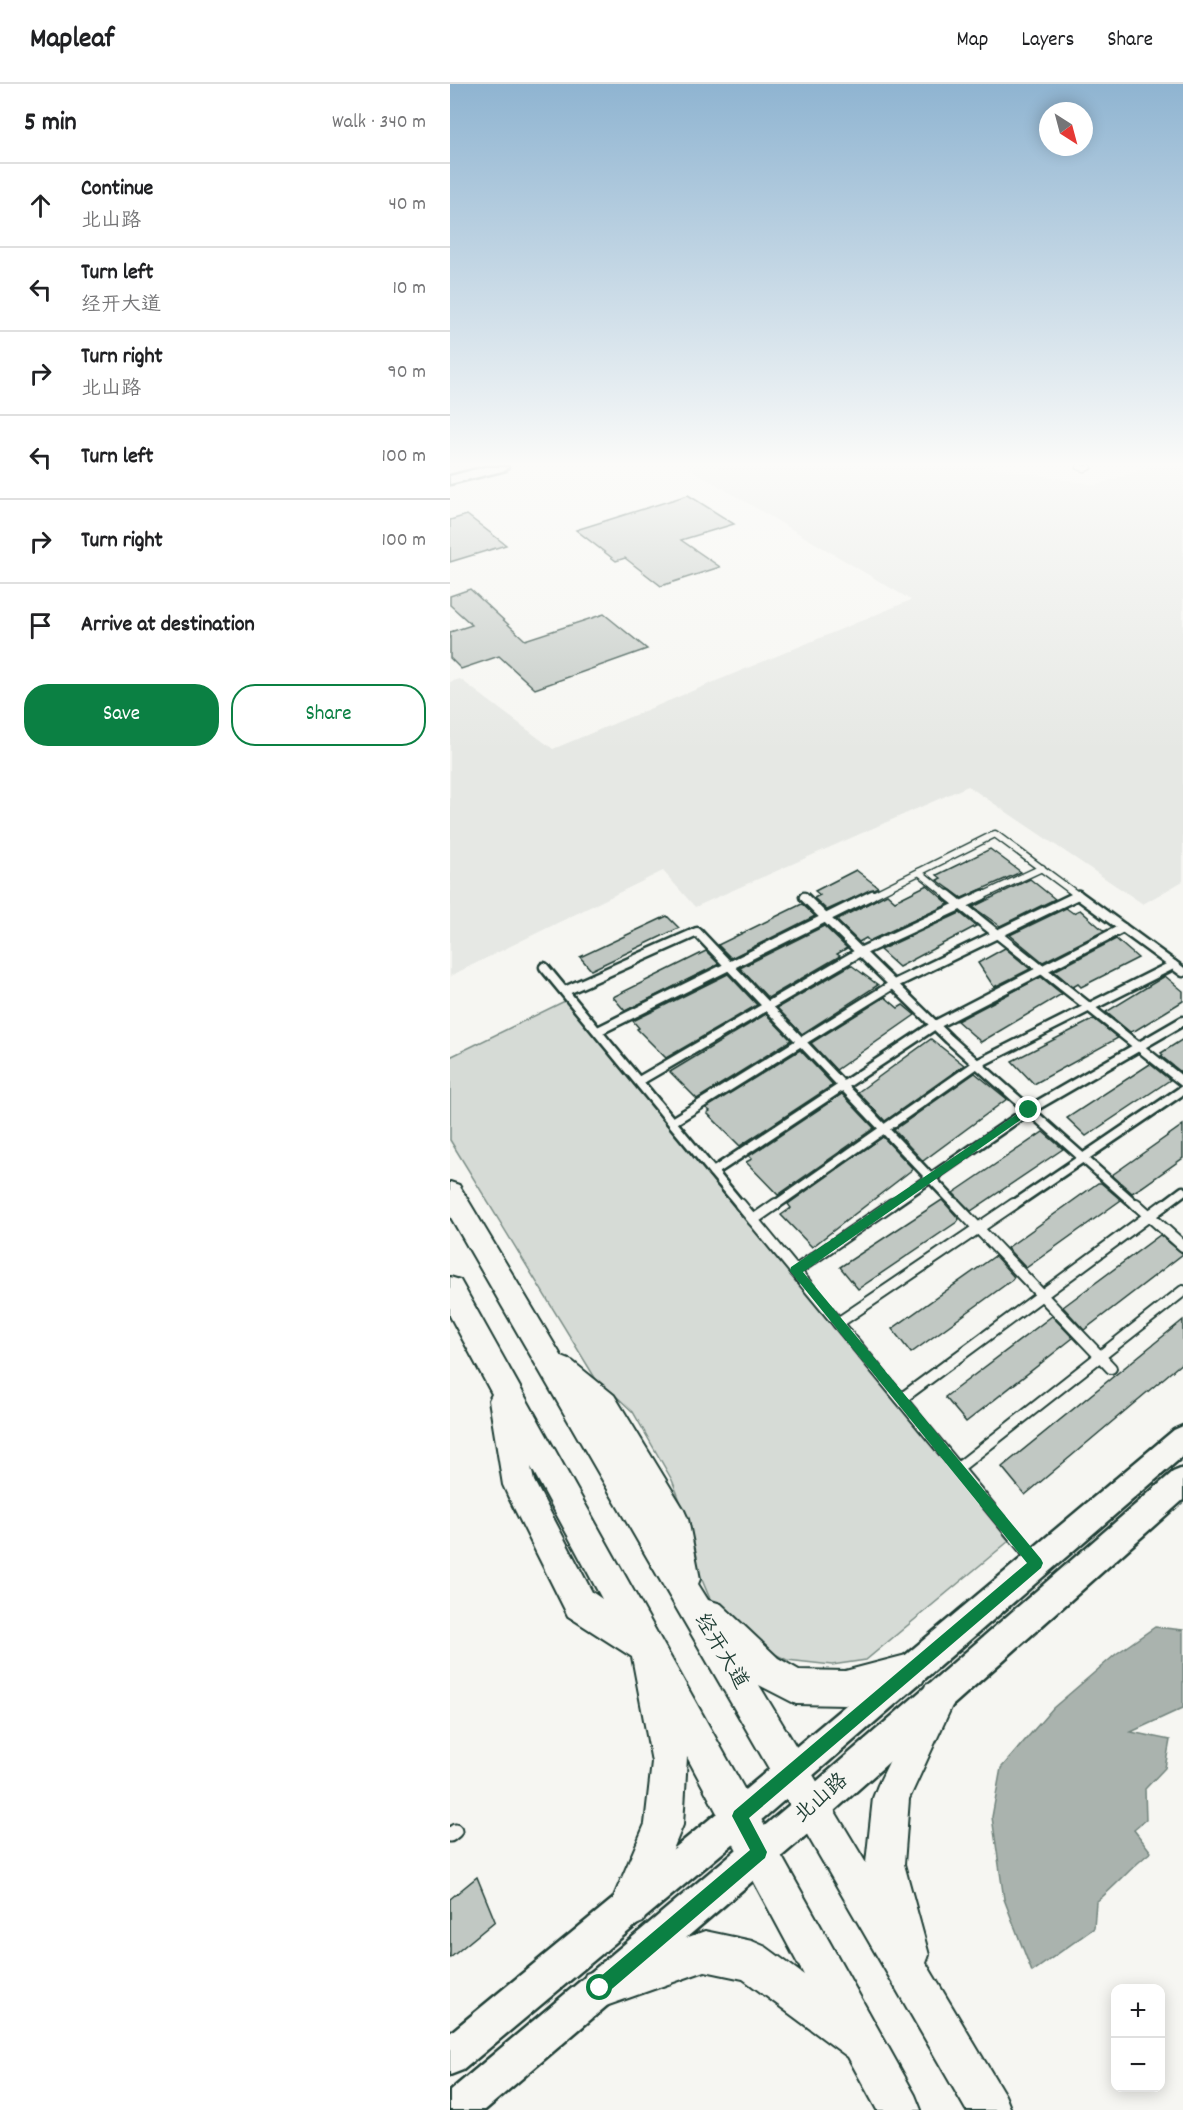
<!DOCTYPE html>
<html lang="en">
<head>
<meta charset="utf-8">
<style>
	:root { --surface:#fff; --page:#f6f6f6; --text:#202124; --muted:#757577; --line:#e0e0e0; --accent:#0b8043 }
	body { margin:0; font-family:Dekko,"LXGW WenKai TC",sans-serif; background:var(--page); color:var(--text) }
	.controls { position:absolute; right:18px; bottom:18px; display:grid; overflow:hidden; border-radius:12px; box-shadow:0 3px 15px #0003 }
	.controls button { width:54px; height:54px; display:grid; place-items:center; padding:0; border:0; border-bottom:2px solid var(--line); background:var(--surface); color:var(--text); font:30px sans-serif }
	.compass { position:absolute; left:589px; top:18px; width:54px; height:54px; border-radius:50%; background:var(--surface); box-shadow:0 3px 15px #0003; rotate:144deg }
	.stop { position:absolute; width:18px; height:18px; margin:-14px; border:4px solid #0b8043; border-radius:50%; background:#fff }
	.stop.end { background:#0b8043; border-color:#fff; box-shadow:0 2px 6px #0008 }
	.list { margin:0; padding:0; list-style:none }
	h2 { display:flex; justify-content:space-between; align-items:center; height:78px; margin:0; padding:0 24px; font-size:26px }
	h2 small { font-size:20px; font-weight:400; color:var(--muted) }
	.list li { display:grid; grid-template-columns:39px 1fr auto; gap:18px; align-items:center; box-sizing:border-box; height:84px; padding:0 24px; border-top:2px solid var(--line) }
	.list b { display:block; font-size:22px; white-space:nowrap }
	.list p { margin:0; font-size:20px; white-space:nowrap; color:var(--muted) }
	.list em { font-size:20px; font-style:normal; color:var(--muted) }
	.actions { display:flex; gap:12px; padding:18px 24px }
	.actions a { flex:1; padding:14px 0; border:2px solid var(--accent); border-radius:24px; text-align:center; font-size:21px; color:var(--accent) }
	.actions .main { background:var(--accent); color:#fff }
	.icon { flex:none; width:33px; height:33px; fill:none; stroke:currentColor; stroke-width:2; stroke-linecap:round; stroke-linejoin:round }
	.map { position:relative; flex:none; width:733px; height:2026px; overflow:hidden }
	header { display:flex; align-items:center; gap:36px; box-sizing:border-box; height:84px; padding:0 30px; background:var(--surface); border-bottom:2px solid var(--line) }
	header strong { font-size:28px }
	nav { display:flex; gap:33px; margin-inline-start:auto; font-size:21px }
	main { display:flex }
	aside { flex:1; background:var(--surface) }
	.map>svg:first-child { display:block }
	.built { fill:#e6e8e4 }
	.green { fill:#d6dbd6; stroke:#7a8c85; stroke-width:1.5 }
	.water { fill:#aab3ae; stroke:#72847d; stroke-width:1.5 }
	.building { fill:#c1c8c3; stroke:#1f3d34; stroke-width:1.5 }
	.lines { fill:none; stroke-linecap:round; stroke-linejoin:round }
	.service-far4-casing { stroke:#1f3d34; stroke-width:7 }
	.service-far3-casing { stroke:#1f3d34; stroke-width:9 }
	.service-far2-casing { stroke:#1f3d34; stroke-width:13 }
	.service-far1-casing { stroke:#1f3d34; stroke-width:14 }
	.service-casing { stroke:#1f3d34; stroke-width:17 }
	.tertiary-casing { stroke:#1f3d34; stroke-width:5 }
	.secondary-casing { stroke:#1f3d34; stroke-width:4 }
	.primary-casing { stroke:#1f3d34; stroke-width:5 }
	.service-far4 { stroke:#f6f6f2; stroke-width:4.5 }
	.service-far3 { stroke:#f6f6f2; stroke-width:6 }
	.service-far2 { stroke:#f6f6f2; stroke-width:8 }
	.service-far1 { stroke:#f6f6f2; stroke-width:10 }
	.service { stroke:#f6f6f2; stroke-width:13 }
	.tertiary { fill:#f6f6f2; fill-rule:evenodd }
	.secondary { fill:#f6f6f2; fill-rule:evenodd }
	.primary { fill:#f6f6f2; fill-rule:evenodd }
	.route { fill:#0b8043 }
	.labels { text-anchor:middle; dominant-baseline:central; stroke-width:6; stroke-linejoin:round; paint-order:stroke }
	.near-street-label { font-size:21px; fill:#1f3d34; stroke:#f6f6f2 }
</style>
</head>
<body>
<header>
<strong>Mapleaf</strong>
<nav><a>Map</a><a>Layers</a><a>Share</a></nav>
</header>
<main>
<aside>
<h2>5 min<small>Walk · 340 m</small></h2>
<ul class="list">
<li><svg class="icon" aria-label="ahead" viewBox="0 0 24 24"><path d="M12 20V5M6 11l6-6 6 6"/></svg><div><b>Continue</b><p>北山路</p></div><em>40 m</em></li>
<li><svg class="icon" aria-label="left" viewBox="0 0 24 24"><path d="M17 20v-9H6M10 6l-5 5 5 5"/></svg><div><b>Turn left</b><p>经开大道</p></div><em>10 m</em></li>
<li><svg class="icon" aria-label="right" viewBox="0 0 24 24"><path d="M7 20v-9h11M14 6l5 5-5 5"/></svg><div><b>Turn right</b><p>北山路</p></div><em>90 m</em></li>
<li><svg class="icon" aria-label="left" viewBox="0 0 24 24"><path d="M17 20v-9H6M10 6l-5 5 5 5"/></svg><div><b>Turn left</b></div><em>100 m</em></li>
<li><svg class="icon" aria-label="right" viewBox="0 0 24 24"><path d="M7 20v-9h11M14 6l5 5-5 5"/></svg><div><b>Turn right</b></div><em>100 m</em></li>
<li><svg class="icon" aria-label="arrive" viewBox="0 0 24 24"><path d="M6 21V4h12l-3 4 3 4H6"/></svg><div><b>Arrive at destination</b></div></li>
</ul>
<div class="actions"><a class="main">Save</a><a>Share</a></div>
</aside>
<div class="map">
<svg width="733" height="2026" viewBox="0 0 733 2026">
	<rect width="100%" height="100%" fill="#f6f6f2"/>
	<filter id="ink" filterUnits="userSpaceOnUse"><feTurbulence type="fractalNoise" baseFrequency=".0167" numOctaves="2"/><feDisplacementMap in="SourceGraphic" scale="12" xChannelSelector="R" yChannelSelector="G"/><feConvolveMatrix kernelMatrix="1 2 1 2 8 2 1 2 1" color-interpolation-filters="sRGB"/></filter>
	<g filter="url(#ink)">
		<!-- built -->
		<polygon class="built" points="237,383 541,383 646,401 699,383 733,383 733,797 693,820 518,702 245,823 213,787 0,892 0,598 10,595 103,665 461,516"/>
		<!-- green -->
		<polygon class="green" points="119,915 559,1457 416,1576 382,1581 337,1576 298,1557 263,1522 242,1472 240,1442 222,1396 183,1328 166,1312 150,1302 0,1056 0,973"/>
		<!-- water -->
		<path class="water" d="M705 1543 733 1546V1624L681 1648 720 1656 715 1684 695 1705 696 1736 684 1746 701 1768C681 1783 666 1802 646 1818L644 1844 582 1888 554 1815 542 1733 551 1684 603 1624 666 1570Z"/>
		<!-- building -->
		<g class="building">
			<polygon points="238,411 284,440 231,456 270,483 211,502 175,474 166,477 126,446"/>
			<polygon points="17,431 56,461 0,478 0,436"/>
			<polygon points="20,505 75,556 154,530 197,565 85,605 49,572 11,585 0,574 0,548 22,541 0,521 0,512"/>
			<polygon points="540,765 571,788 512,814 487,796 491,794 487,791"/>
			<polygon points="406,786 428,803 377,826 364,814 370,811 365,807"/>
			<polygon points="580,795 605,815 550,842 523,823"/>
			<polygon points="477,801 499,820 419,857 416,854 409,858 386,836 437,810 445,817"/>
			<polygon points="352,820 365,832 281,874 268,861"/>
			<polygon points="616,824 623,829 630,826 654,847 593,878 560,851"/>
			<polygon points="510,829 526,842 449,883 430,866"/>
			<polygon points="217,832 229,844 141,886 130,873"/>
			<polygon points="374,842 397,864 387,870 390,872 318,914 290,884"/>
			<polygon points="666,855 688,874 631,903 628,900 623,903 604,887"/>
			<polygon points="555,864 580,885 544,903 528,879"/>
			<polygon points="256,867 269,880 175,927 163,913"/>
			<polygon points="401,881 428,901 352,950 327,924"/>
			<polygon points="278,890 307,921 216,974 187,945 189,944 183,937"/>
			<polygon points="715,892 733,907 733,917 686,946 680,948 656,928"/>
			<polygon points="591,893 612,910 531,958 507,937"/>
			<polygon points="435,913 448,924 453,921 465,931 386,986 361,959"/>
			<polygon points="316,930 341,956 247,1015 220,988"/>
			<polygon points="644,935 668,954 584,1000 562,977"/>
			<polygon points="481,955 514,981 435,1037 408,1008"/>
			<polygon points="733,955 733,987 731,988 711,972 713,971 711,969"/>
			<polygon points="350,966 383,1001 290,1062 257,1029 260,1027 256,1024"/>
			<polygon points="700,980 720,996 636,1052 617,1034"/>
			<polygon points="525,989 557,1015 473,1077 444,1046"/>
			<polygon points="392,1010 424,1044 328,1111 296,1078 302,1075 299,1072"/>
			<polygon points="733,1041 733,1074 692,1103 682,1109 662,1091"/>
			<polygon points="593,1048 613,1065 521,1127 503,1109"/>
			<polygon points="433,1053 463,1085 362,1163 331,1131 341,1124 338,1120"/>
			<polygon points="648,1099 651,1099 671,1116 576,1184 557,1164"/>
			<polygon points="492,1116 509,1135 507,1138 408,1205 390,1183"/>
			<polygon points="710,1151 733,1170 634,1246 613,1223"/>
			<polygon points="545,1172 564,1193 562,1196 461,1269 442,1245"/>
			<polygon points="602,1232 623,1254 516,1338 495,1313"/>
			<polygon points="733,1236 733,1278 575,1411 552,1383"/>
			<polygon points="27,1793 45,1837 0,1874 0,1815"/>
		</g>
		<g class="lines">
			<!-- service-far4 casing -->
			<g class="service-far4-casing">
				<polyline id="service-far4" points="629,383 635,385 640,383"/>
			</g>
			<!-- service-far3 casing -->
			<g class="service-far3-casing">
				<g id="service-far3">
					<polyline points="469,788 500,813"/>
					<polyline points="419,813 545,750 630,813"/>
					<polyline points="530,813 592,784"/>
					<polyline points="625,813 628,811"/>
				</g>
			</g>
			<!-- service-far2 casing -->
			<g class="service-far2-casing">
				<g id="service-far2">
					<polyline points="498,811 733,998"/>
					<polyline points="628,811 733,888"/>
					<polyline points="354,813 499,955 687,1122"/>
					<polyline points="94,883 291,1122"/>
					<polyline points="115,907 247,848 507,1122"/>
					<polyline points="148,947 422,811"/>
					<polyline points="189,997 410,868 533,811"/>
					<polyline points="222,1038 444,900 628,811"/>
					<polyline points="263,1088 485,941 673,844"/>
					<polyline points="324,1122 527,980 723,881"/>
					<polyline points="440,1122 579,1026 733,937"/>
					<polyline points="562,1122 733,1006"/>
					<polyline points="713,1122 733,1107"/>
				</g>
			</g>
			<!-- service-far1 casing -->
			<g class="service-far1-casing">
				<g id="service-far1">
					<polyline points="290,1120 584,1477"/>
					<polyline points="505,1120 661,1284"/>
					<polyline points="686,1120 733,1162"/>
					<polyline points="303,1136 326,1120"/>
					<polyline points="345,1187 442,1120"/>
					<polyline points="388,1239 564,1120"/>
					<polyline points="451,1315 715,1120"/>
					<polyline points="508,1384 733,1207"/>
				</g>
			</g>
			<!-- service casing -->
			<g class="service-casing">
				<polyline id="service" points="0,1751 5,1747"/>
			</g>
			<!-- tertiary casing -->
			<g class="tertiary-casing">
				<g id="tertiary">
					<polygon points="733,1342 733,1372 302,1744 13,1986 0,1991 0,1949 278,1720 724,1346"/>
					<polygon points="733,1384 733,1416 374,1736 35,2026 0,2026 0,2007 350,1712 723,1388"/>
				</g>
			</g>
			<!-- secondary casing -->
			<g class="secondary-casing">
				<g id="secondary">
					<polygon points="0,1098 9,1101 112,1273 122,1277 164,1311 233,1424 238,1435 250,1495 248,1500 258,1516 271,1520 328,1574 349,1586 395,1587 460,1570 472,1575 477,1587 472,1599 395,1621 346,1620 309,1601 416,1779 423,1714 428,1701 476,1601 488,1595 500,1601 506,1613 459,1715 454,1780 479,1871 476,1879 555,2011 561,2026 516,2026 0,1132"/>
					<path d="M0 1193 10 1196 465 2011 471 2026H427L398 1973 293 1895 255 1887 150 1924 136 1918 130 1904 136 1890 255 1847 302 1857 316 1863 354 1891 237 1673 233 1741 193 1838 179 1844 165 1838 159 1824 195 1740 202 1678 182 1573 118 1532 58 1412 53 1401 39 1316 42 1310 0 1232ZM81 1383 152 1515 142 1508 84 1397Z"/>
				</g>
			</g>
			<!-- primary casing -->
			<g class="primary-casing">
				<polygon id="primary" points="35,383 58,383 56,386 0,400 0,392"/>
			</g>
			<!-- service-far4 -->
			<use href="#service-far4" class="service-far4"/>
			<!-- service-far3 -->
			<use href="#service-far3" class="service-far3"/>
			<!-- service-far2 -->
			<use href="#service-far2" class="service-far2"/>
			<!-- service-far1 -->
			<use href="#service-far1" class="service-far1"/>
			<!-- service -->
			<use href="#service" class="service"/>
			<!-- tertiary -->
			<use href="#tertiary" class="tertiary"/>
			<!-- secondary -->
			<use href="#secondary" class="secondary"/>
			<!-- primary -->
			<use href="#primary" class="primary"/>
		</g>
	</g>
	<!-- sky -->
	<linearGradient id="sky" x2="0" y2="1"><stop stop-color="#8fb4d1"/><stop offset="0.57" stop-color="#fbfbf9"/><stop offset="1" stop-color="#fbfbf9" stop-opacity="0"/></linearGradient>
	<rect width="733" height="667" fill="url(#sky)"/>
	<!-- route -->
	<polygon class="route" points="579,1022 584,1026 582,1028 353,1188 591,1475 593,1479 591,1484 299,1734 317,1768 315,1774 156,1910 150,1912 144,1910 141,1904 144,1898 300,1766 282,1732 284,1727 577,1479 340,1187 341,1183"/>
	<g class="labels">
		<!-- near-street labels -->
		<g class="near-street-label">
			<text transform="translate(270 1568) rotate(59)">经开大道</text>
			<text transform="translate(372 1715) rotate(-41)">北山路</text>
		</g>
	</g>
</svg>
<div class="controls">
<button>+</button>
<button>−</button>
</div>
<svg class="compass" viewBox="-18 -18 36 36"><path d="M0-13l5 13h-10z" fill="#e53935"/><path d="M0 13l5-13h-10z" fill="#757577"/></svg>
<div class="stop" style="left:150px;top:1904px"></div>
<div class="stop end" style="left:579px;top:1026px"></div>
</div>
</main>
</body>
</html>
